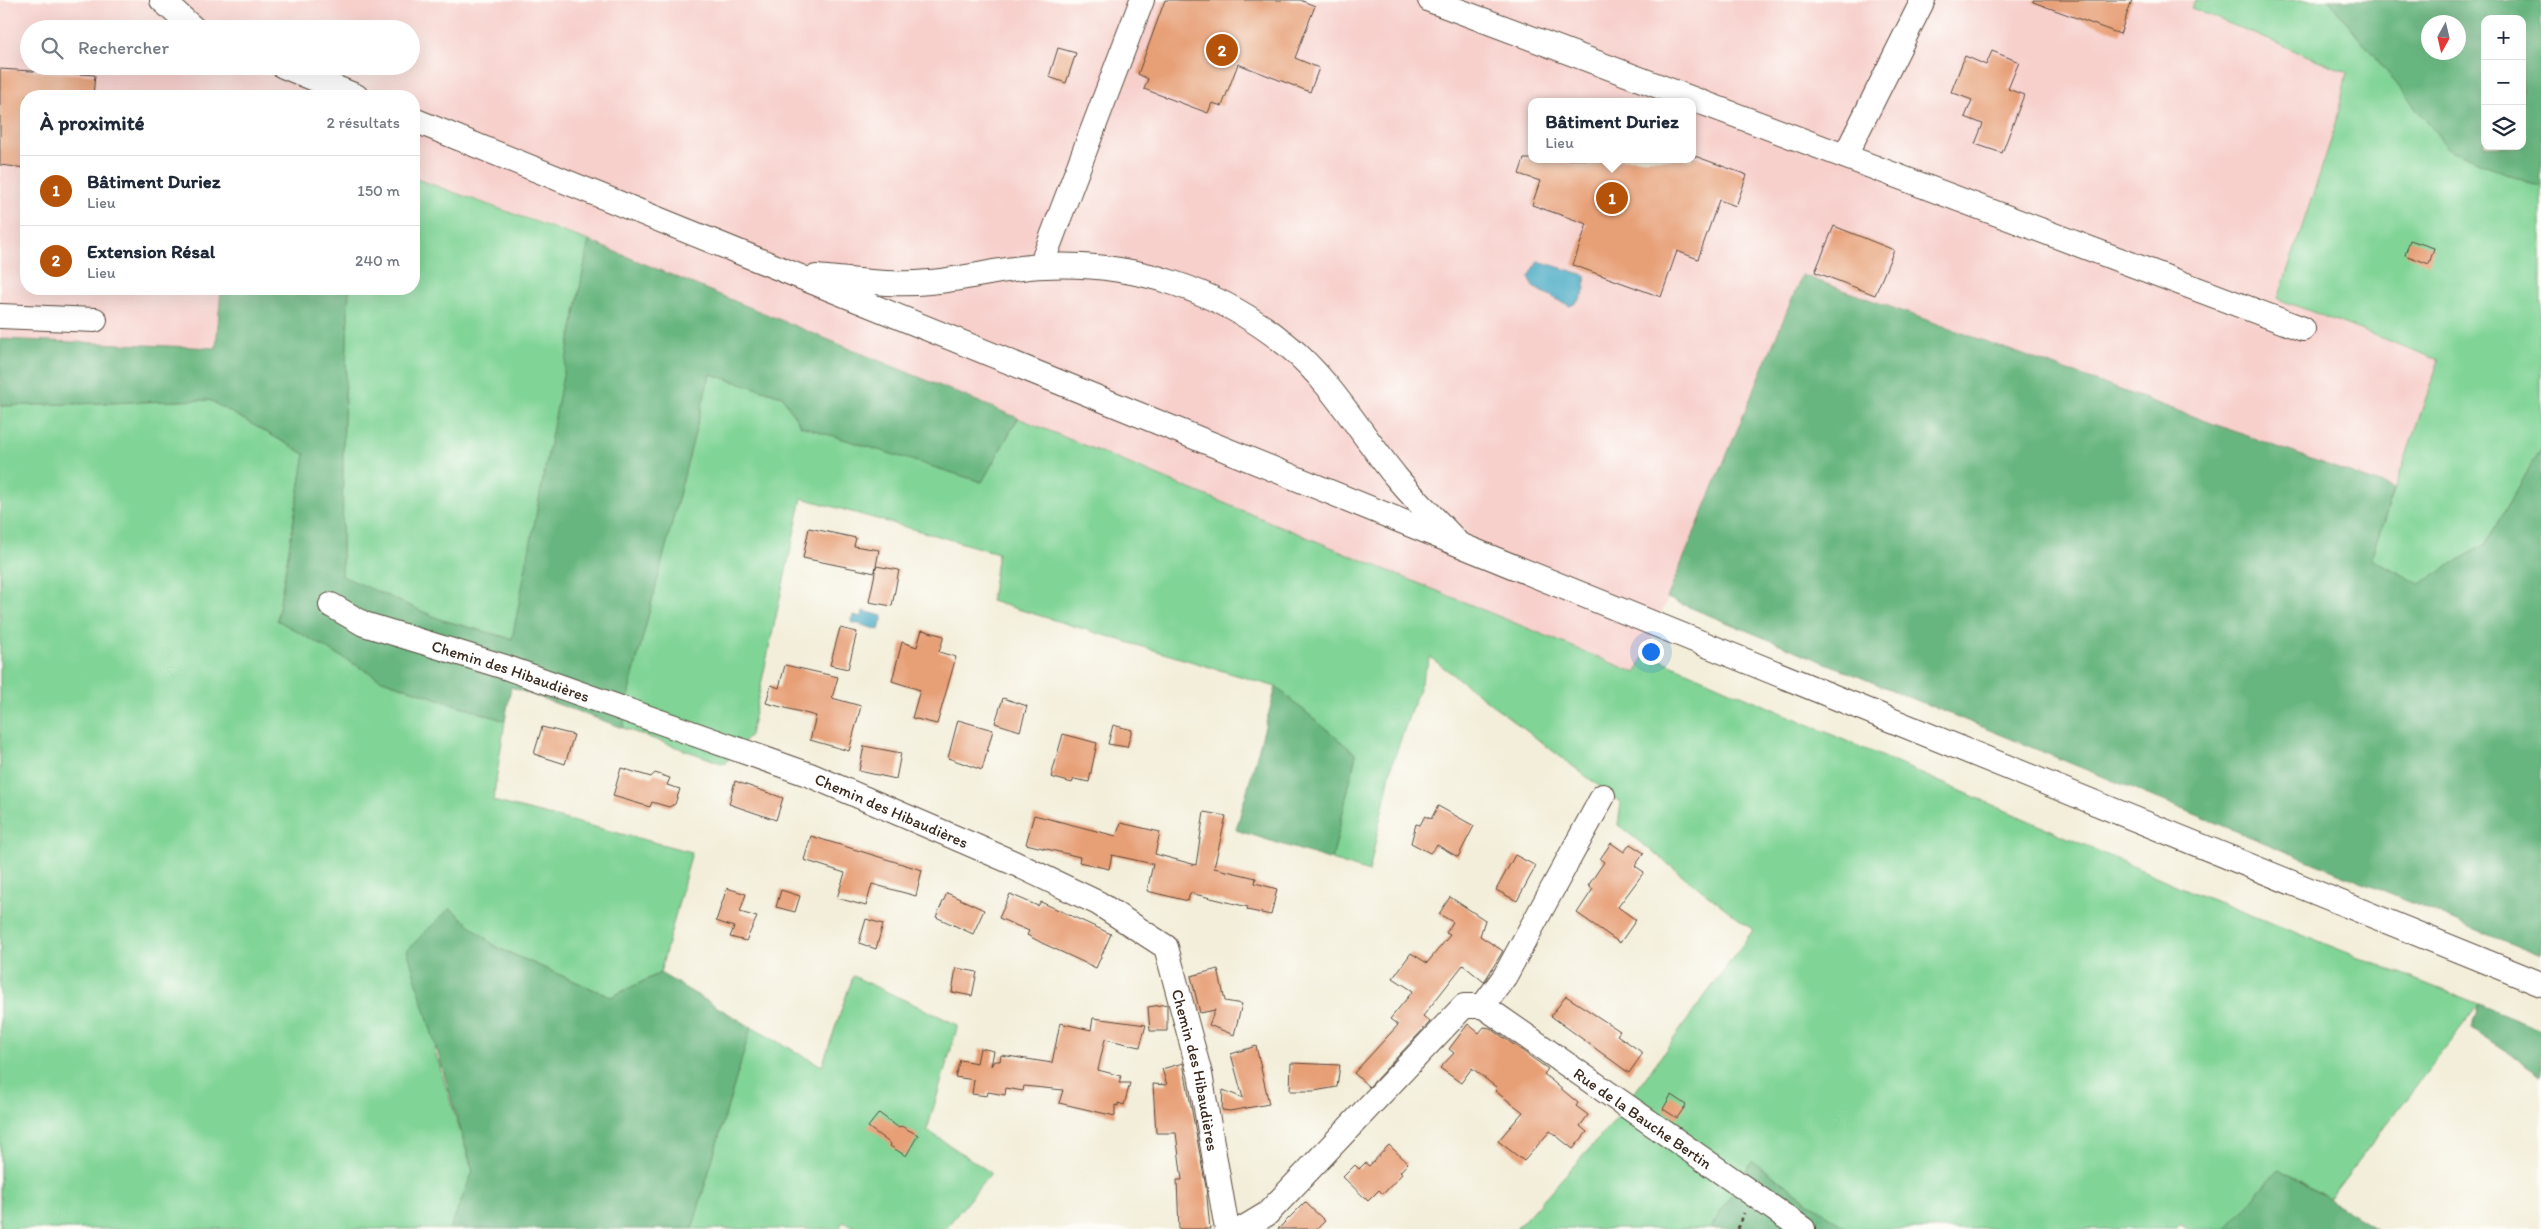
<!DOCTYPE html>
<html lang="fr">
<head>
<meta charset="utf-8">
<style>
	:root { --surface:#fff; --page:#f2f2f3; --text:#1f2937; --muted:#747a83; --line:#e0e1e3; --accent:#b45309 }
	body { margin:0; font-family:Itim,sans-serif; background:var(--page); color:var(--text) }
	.controls { position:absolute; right:15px; top:15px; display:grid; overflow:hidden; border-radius:10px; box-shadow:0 5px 20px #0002 }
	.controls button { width:45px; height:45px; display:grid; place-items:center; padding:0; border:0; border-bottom:1px solid var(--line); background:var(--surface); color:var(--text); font:25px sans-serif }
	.compass { position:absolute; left:2421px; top:15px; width:45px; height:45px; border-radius:50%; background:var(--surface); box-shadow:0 5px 20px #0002; rotate:188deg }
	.you { position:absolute; left:1650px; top:651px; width:18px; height:18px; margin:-12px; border:4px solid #fff; border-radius:50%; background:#1a73e8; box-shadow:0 0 0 8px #1a73e833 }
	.badge { display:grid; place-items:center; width:32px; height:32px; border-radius:50%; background:var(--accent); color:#fff; font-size:16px; font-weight:700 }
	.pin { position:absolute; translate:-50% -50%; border:2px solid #fff; box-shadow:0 1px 5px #0006 }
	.popup { position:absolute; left:1528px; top:98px; width:168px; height:65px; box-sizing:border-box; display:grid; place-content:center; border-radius:10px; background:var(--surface); filter:drop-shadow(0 1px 4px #0005); font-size:16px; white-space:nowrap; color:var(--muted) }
	.popup b { font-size:19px; color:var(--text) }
	.popup::after { content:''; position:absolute; left:50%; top:100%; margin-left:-10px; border:10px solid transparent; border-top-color:var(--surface) }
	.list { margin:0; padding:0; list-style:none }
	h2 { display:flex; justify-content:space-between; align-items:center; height:65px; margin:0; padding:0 20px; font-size:21px }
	h2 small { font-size:16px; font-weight:400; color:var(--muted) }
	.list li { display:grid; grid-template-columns:32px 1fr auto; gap:15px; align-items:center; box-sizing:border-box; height:70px; padding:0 20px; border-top:1px solid var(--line) }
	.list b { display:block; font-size:19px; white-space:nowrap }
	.list p { margin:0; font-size:16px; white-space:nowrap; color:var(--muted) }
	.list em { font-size:16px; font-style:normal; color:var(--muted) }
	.icon { flex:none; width:28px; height:28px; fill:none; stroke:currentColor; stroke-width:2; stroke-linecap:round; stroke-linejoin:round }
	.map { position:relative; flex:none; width:2541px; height:1229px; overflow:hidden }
	.search { position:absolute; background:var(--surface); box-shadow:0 5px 20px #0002; left:20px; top:20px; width:400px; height:55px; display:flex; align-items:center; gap:12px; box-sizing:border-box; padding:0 18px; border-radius:28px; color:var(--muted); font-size:19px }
	.panel { position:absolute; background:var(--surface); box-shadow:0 5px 20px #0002; left:20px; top:90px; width:400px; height:205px; border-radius:20px }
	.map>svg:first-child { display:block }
	.built { fill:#f7d0cc; fill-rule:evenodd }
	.green { fill:#80d496; stroke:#5e7f5a }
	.forest { fill:#68b67f; stroke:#52704e; fill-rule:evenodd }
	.water { fill:#43a7c3; stroke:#3f6870 }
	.building { fill:#e79f76 }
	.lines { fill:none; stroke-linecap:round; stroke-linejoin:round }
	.minor-casing { stroke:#57473a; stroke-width:26 }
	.path { stroke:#57473a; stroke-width:3; stroke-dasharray:4 4; stroke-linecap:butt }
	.minor { stroke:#fff; stroke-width:24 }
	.labels { text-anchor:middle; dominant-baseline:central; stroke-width:5; stroke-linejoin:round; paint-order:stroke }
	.street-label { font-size:16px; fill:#3b2a1e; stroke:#fdfcf7 }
</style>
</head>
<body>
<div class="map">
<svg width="2541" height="1229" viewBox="0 0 2541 1229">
	<rect width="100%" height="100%" fill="#fdfcf7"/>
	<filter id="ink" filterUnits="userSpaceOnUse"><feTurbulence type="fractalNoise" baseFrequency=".02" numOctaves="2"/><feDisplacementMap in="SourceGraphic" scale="10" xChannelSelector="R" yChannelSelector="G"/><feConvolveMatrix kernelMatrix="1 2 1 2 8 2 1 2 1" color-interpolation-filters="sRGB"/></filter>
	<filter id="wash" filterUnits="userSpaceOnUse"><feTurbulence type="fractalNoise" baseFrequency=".0096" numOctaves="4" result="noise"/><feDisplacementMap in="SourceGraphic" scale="20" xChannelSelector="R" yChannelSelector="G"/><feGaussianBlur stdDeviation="1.12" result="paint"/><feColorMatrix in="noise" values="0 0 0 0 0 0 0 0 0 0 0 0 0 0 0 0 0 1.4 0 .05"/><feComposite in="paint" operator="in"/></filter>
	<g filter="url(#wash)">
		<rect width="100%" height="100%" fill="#f3eed9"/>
		<!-- built -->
		<path class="built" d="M0 0H2195L2191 9 2348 72 2335 128 2278 299 2439 360 2394 489 1802 275 1637 673 565 231 414 178V96H26V289H221L216 348 0 339ZM29 29H411V66H29ZM1532 102H1692V159H1532Z"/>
		<!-- green -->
		<g class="green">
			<polygon points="2195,0 2329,0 2449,149 2541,188 2541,449 2485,544 2420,585 2371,558 2439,360 2278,299 2335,128 2347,72 2191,8"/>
			<polygon points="414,178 589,241 513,639 442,620 342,577 343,447 349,289 414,289"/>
			<polygon points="710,374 782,396 801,426 982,482 1018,418 1636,673 1645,653 2192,892 2479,1004 2329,1199 2280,1169 2226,1229 2187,1229 2180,1224 2177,1229 1847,1229 1752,1161 1710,1229 1516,1229 1611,1125 1753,930 1618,825 1621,803 1430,657 1392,764 1369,872 1332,860 1356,754 1276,687 991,601 998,553 802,498 750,735 724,764 623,728 630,687"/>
			<polygon points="209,400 305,454 277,620 382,680 505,721 493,801 692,852 660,973 611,997 496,947 450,909 435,1052 473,1172 450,1229 0,1229 0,406"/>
			<polygon points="853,976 958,1025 927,1130 991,1173 945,1229 859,1229 843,1222 839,1229 692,1229 751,1027 822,1066"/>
		</g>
		<!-- forest -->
		<g class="forest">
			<path d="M2329 0H2541V188L2449 149ZM2485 19H2522V146H2485ZM2458 22V52H2428V22Z"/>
			<polygon points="589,241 1018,418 982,482 801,426 782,396 710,374 630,687 623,728 511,687 505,721 382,680 277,620 305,454 209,400 0,406 0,339 216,348 221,289 349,289 343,447 342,576 442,620 512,639"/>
			<polygon points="1802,275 2394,489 2371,558 2420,584 2485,544 2541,449 2541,956 1667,598"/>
			<polygon points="1276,687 1356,754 1332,860 1236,830"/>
			<polygon points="450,908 496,947 611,997 660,973 751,1027 692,1229 450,1229 473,1171 407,950"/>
			<polygon points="2479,1004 2541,1029 2541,1075 2471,1028"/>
			<polygon points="1752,1161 1847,1229 1710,1229"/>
			<polygon points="2280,1169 2376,1229 2226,1229"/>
		</g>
		<!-- water -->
		<g class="water">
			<path d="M1538 261 1585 275C1586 289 1585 300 1570 306L1533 287 1529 277Z"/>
			<polygon points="863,611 883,616 879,630 851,622 853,615 862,617"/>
		</g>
		<g id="blocks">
			<!-- building -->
			<g class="building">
				<polygon points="1165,0 1300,0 1315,6 1295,58 1319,68 1310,92 1238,64 1222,106 1212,103 1208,113 1144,89 1148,79 1138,74"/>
				<polygon points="2033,0 2132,0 2120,34 2033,2"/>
				<polygon points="1058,48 1076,53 1066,83 1049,77"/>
				<polygon points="1992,51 2019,62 2008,89 2024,95 2002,153 1975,144 1983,124 1965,117 1972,100 1951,92 1965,56 1986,65"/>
				<polygon points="0,69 95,75 93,96 26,96 26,168 0,165"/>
				<polygon points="1692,155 1747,175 1736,206 1719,200 1698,259 1677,251 1661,297 1573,265 1587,224 1532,205 1540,181 1519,174 1524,159 1692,159"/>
				<polygon points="1834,226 1894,250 1875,295 1815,272"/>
				<polygon points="2410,240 2434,248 2429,264 2405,255"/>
				<polygon points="809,528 856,538 854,546 879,550 875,572 876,566 899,570 892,606 869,602 875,573 803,558"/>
				<polygon points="840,628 857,632 848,669 830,665"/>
				<polygon points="922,630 944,636 939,652 956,657 937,724 912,718 920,690 892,681 902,642 917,647"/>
				<polygon points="785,665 838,677 832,698 861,706 849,751 810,740 816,716 766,703 771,685 779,688"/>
				<polygon points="1003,698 1027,706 1020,731 995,723"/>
				<polygon points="958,720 993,730 982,770 948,758"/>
				<polygon points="1113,725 1132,730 1127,747 1108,744"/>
				<polygon points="542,727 574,735 565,764 534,754"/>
				<polygon points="1063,734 1097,743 1089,782 1074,779 1072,783 1051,777"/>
				<polygon points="864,746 901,753 896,779 859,771"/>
				<polygon points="621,768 651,777 655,773 670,778 667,785 680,789 675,804 669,807 652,802 650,807 613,796"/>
				<polygon points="735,781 783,798 776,820 729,804"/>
				<polygon points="1438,806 1474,826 1458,857 1437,845 1430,853 1411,843 1416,824 1420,825 1425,816 1431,819"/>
				<polygon points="1204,812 1226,816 1214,868 1256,878 1255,883 1277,889 1271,915 1247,910 1248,907 1190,893 1188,901 1147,891 1153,864 1112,855 1109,869 1079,862 1080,857 1026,844 1034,815 1116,836 1121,823 1160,832 1155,854 1196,865"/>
				<polygon points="811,836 922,870 916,896 872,884 866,906 837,898 845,873 804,860"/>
				<polygon points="1611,843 1624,852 1630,844 1644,853 1635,866 1644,872 1618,907 1636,920 1620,943 1577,913 1593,889 1588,886 1604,862 1600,859"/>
				<polygon points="1515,855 1536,866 1517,901 1496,890"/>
				<polygon points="727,888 746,894 740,912 757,917 746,941 730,937 734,927 716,921"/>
				<polygon points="781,890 800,896 795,912 776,907"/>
				<polygon points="947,893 984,910 973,934 936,917"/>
				<polygon points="1010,894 1038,906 1041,902 1111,934 1096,968 1042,943 1027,935 1029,931 999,918"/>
				<polygon points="1450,897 1485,920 1480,936 1503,951 1484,982 1463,965 1423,1016 1430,1022 1369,1087 1354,1073 1398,1025 1390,1019 1413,991 1393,978 1411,953 1427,963 1450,935 1446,933 1453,922 1439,914"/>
				<polygon points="866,919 883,924 876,949 859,943"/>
				<polygon points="956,968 977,972 972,996 952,992"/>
				<polygon points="1218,969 1225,1001 1242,1004 1234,1035 1209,1025 1215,1010 1200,1013 1191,976"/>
				<polygon points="1566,996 1620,1031 1617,1035 1643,1053 1629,1073 1551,1016"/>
				<polygon points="1167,1004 1167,1031 1150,1031 1148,1007"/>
				<polygon points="1093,1018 1146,1025 1140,1047 1105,1039 1098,1070 1121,1076 1119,1083 1130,1083 1124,1105 1118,1103 1118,1106 1115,1105 1115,1116 1059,1103 1063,1090 1024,1086 1023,1091 1006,1088 1005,1095 988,1092 987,1096 972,1094 974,1080 955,1077 960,1060 977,1063 980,1048 994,1051 991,1066 994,1061 1000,1061 1001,1055 1052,1063 1060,1023 1091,1030"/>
				<polygon points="1468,1024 1479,1033 1484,1027 1490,1028 1548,1069 1544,1074 1578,1103 1576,1106 1588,1115 1580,1126 1587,1132 1573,1149 1550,1131 1524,1161 1498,1141 1523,1112 1495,1091 1497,1088 1472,1068 1461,1083 1440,1068 1454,1053 1449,1049"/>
				<polygon points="1256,1046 1269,1104 1230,1111 1222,1110 1223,1090 1243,1098 1231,1054"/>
				<polygon points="1183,1063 1206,1187 1210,1229 1179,1229 1177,1180 1182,1180 1176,1133 1156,1133 1153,1084 1167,1085 1162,1069"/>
				<polygon points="1291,1063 1340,1065 1337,1087 1314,1091 1290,1091"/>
				<polygon points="1671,1095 1686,1105 1677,1118 1663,1109"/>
				<polygon points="879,1113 899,1128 901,1126 918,1135 906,1156 890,1146 891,1144 868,1127"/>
				<polygon points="1389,1145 1408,1163 1400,1172 1402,1174 1383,1194 1379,1190 1368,1201 1343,1177 1355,1165 1359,1169 1365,1163 1369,1166"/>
				<polygon points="1305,1202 1325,1221 1317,1229 1278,1229"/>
			</g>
		</g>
	</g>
	<g filter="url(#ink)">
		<use href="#blocks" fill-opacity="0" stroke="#57473a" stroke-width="1"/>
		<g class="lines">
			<!-- minor casing -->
			<g class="minor-casing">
				<g id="minor">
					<polyline points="162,0 194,29"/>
					<polyline points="1430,0 2303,329"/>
					<polyline points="283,66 356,96"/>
					<polyline points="414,120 2541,984"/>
					<polyline points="1845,156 1923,0"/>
					<polyline points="1043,266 1045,255 1142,0"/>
					<path d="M816 277C854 280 892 286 929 282 968 279 1007 267 1045 266 1134 262 1218 289 1287 345 1331 381 1360 433 1396 477 1414 499 1436 519 1455 540"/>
					<polyline points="0,316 95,320"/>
					<path id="s1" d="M331 605 364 624 505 667 810 775 1014 863 1098 903 1166 947 1200 1074 1227 1229"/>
					<polyline points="1483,1006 1505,976 1603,796"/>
					<path id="s2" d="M1242 1229 1267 1214 1464 1006H1483C1589 1081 1696 1155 1803 1229"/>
				</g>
			</g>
			<!-- path -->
			<polyline class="path" points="1738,1229 1744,1213"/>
			<!-- minor -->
			<use href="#minor" class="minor"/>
		</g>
	</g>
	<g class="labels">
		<!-- street labels -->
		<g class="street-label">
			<text stroke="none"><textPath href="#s1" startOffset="192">Chemin des Hibaudières</textPath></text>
			<text stroke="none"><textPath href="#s1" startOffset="598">Chemin des Hibaudières</textPath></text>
			<text stroke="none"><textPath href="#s1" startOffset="1032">Chemin des Hibaudières</textPath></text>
			<text stroke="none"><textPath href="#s2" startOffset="530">Rue de la Bauche Bertin</textPath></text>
		</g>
	</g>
</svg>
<div class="controls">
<button>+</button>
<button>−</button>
<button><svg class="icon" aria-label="layers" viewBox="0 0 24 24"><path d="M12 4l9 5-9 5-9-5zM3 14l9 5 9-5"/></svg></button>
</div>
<svg class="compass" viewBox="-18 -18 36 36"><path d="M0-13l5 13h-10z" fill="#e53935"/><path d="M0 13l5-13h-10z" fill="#747a83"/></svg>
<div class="you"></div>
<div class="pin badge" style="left:1612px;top:198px">1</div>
<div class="popup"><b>Bâtiment Duriez</b>Lieu</div>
<div class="pin badge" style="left:1222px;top:50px">2</div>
<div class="search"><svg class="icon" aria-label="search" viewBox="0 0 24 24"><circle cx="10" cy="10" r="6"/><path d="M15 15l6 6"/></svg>Rechercher</div>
<section class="panel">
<h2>À proximité<small>2 résultats</small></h2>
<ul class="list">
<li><span class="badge">1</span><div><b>Bâtiment Duriez</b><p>Lieu</p></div><em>150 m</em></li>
<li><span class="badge">2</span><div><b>Extension Résal</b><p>Lieu</p></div><em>240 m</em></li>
</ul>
</section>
</div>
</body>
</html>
